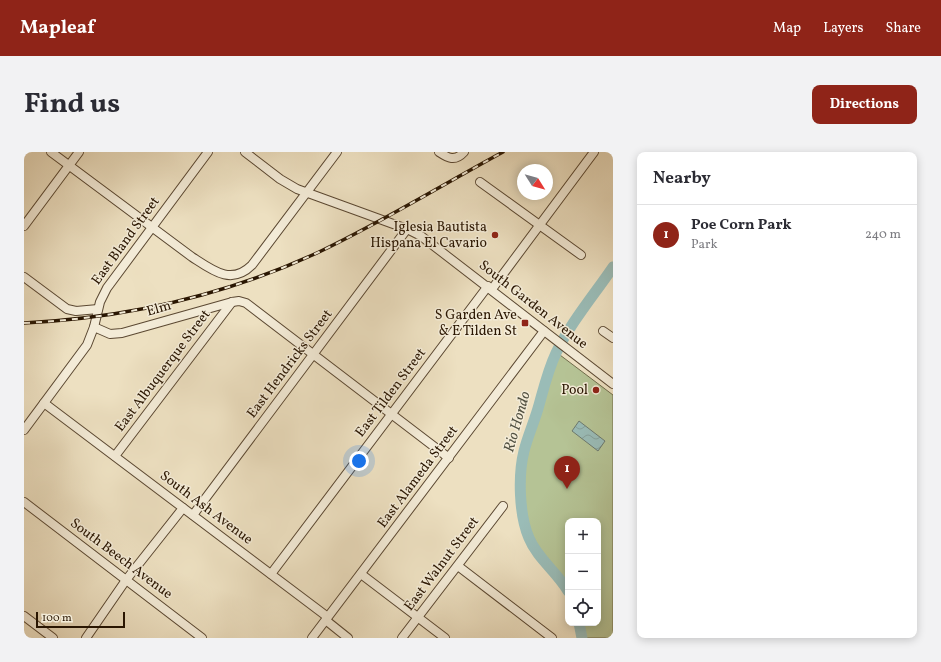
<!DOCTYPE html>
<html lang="en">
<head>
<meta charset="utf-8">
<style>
	:root { --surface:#fff; --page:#f2f2f3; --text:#2b2b33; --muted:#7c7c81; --line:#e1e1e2; --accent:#8f2418 }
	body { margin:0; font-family:Vollkorn,serif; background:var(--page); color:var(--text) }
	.controls { position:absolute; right:12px; bottom:12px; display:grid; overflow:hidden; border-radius:8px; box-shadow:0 2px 10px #0003 }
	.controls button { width:36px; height:36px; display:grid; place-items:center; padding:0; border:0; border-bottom:1px solid var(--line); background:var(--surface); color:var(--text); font:20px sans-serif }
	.compass { position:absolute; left:493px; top:12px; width:36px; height:36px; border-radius:50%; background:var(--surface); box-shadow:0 2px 10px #0003; rotate:127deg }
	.scale { position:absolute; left:12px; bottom:10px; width:89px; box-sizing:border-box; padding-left:4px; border:2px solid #2a1602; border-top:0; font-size:11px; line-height:14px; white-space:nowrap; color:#2a1602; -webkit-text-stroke:3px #f3ebd7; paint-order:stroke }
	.you { position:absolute; left:335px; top:309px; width:14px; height:14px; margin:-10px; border:3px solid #fff; border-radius:50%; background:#1a73e8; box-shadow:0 0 0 6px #1a73e833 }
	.badge { display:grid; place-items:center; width:26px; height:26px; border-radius:50%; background:var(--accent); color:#fff; font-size:13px; font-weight:700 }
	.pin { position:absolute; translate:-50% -33px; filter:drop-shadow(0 1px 2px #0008) }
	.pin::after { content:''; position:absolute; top:21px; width:14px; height:12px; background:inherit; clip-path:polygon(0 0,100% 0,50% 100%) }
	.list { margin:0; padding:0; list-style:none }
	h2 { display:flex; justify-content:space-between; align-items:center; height:52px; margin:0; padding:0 16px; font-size:17px }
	h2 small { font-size:13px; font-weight:400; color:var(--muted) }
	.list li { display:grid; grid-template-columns:26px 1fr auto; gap:12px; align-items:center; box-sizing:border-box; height:60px; padding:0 16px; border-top:1px solid var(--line) }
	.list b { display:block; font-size:15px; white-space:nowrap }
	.list p { margin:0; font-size:13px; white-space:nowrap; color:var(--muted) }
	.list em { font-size:13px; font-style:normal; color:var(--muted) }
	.icon { flex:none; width:22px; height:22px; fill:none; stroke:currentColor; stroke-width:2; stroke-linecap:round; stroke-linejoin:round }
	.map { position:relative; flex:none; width:589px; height:486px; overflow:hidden; border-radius:8px }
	header { display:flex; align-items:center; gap:24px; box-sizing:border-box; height:56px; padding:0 20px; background:var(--accent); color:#fff }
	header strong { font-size:19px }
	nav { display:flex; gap:22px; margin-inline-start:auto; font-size:14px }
	.intro { display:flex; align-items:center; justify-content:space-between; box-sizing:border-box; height:96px; padding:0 24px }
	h1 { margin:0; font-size:28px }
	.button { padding:10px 18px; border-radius:8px; background:var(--accent); color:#fff; font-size:14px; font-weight:700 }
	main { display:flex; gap:24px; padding:0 24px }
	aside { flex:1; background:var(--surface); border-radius:8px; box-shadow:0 2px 10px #0003 }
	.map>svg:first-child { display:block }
	.green { fill:#b5c395; stroke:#706c4c }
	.water { fill:url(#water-waves); stroke:#6d7a6f }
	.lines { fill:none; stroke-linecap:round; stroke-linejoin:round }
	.river { stroke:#9abcb7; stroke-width:11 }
	.minor-casing { stroke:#5b4832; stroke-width:10 }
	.minor { stroke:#f3ebd7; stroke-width:8 }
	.rail-casing { stroke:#2a1602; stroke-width:3.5 }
	.rail { stroke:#f3ebd7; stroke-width:2; stroke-dasharray:6; stroke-linecap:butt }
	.poi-dot { fill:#8f2418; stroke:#f3ebd7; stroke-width:1.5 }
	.labels { text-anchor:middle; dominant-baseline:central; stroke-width:3; stroke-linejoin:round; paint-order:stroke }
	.poi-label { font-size:14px; fill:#2a1602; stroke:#f3ebd7; text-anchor:end }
	.street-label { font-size:14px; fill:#2a1602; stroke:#f3ebd7 }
	.water-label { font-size:15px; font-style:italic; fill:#515041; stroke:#f3ebd7 }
</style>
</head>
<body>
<header>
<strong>Mapleaf</strong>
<nav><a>Map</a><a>Layers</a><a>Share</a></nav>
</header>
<div class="intro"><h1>Find us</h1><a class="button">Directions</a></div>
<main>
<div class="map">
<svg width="589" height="486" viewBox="0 0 589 486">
	<defs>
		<pattern id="water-waves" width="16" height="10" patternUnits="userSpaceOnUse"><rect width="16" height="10" fill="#9abcb7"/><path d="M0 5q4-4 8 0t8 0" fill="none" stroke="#85a19c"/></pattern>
	</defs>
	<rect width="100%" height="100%" fill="#ede0c1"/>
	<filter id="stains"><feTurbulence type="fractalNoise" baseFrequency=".005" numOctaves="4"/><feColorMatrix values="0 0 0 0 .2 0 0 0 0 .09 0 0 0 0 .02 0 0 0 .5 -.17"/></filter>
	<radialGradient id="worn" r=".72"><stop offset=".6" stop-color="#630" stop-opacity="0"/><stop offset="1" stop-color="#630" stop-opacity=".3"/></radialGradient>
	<!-- green -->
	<path class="green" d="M532 200 589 243V486H558L555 471H574V369H544V439C533 420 513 406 505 386 495 362 494 323 500 298 504 284 510 270 515 255 520 237 524 218 532 200Z"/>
	<!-- water -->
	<polygon class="water" points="555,269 581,289 574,299 548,279"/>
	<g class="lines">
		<!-- river -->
		<g class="river">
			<path d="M544 439C533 420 513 406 505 386 495 363 494 323 500 299 504 283 511 268 515 253 520 235 524 218 532 201 547 170 570 143 589 115"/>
			<polyline points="555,471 558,486"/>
		</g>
		<!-- minor casing -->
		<g class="minor-casing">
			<g id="minor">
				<path d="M27 0 168 105C188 118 207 134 228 113L313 0"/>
				<polyline points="221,0 256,27 273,37 383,77 397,84 589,232"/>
				<path d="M415 0C424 6 431 10 440 0"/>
				<polyline points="456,30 557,103"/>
				<polyline points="0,74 55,0"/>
				<polyline points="0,125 43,157 52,159 74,157"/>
				<polyline points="468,137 570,0"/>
				<polyline points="70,175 86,182 98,181 208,150 215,149 222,151 425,306"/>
				<polyline points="579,179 589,186"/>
				<polyline points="20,251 301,463 304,470 324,486"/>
				<polyline points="0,278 63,193 70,175 76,150 83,136 184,0"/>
				<polyline points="91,304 208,150"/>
				<polyline points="0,350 178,486"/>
				<polyline points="169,363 383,77"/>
				<polyline points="434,414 528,486"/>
				<polyline points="247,422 464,134"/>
				<polyline points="337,422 421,486"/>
				<polyline points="0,464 29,486"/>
				<polyline points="62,486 102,428 159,356"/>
				<polyline points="288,486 520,179"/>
				<polyline points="378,486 479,354"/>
			</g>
		</g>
		<!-- minor -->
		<use href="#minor" class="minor"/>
		<!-- rail casing -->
		<g class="rail-casing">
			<path id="rail" d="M0 171C102 166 203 143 295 100 358 70 418 33 479 0"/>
		</g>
		<!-- rail -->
		<use href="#rail" class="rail"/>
	</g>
	<!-- markers -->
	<g class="poi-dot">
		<circle cx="471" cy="83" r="4"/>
		<rect x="497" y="167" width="8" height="8" rx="2"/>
		<circle cx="572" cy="238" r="4"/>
	</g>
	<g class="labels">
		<!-- poi labels -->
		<g class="poi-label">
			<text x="463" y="75">Iglesia Bautista<tspan x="463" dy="16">Hispana El Cavario</tspan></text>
			<text x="493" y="163">S Garden Ave<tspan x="493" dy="16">&amp; E Tilden St</tspan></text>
			<text x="564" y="238">Pool</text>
		</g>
		<!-- street labels -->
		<g class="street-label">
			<text transform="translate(102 89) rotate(-54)">East Bland Street</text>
			<text transform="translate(509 153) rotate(38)">South Garden Avenue</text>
			<text transform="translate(135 157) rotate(-16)">Elm</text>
			<text transform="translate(266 212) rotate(-53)">East Hendricks Street</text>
			<text transform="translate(139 219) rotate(-53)">East Albuquerque Street</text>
			<text transform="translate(367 241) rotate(-53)">East Tilden Street</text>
			<text transform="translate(394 325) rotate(-53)">East Alameda Street</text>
			<text transform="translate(182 356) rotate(37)">South Ash Avenue</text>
			<text transform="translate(97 407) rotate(37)">South Beech Avenue</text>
			<text transform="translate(418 412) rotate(-53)">East Walnut Street</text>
		</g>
		<!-- water labels -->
		<g class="water-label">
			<text transform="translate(494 270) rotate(-74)">Rio Hondo</text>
		</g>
	</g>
	<rect width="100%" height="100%" filter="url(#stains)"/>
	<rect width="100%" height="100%" fill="url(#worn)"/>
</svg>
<div class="controls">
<button>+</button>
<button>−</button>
<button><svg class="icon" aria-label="locate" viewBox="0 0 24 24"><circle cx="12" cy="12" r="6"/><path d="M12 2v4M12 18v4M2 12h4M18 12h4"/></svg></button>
</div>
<svg class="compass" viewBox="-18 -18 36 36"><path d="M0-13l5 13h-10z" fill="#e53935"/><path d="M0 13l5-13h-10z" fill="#7c7c81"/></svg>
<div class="scale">100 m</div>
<div class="you"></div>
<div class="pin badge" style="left:543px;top:337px">1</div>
</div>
<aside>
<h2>Nearby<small></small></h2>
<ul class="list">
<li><span class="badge">1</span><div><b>Poe Corn Park</b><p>Park</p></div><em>240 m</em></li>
</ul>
</aside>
</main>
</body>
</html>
